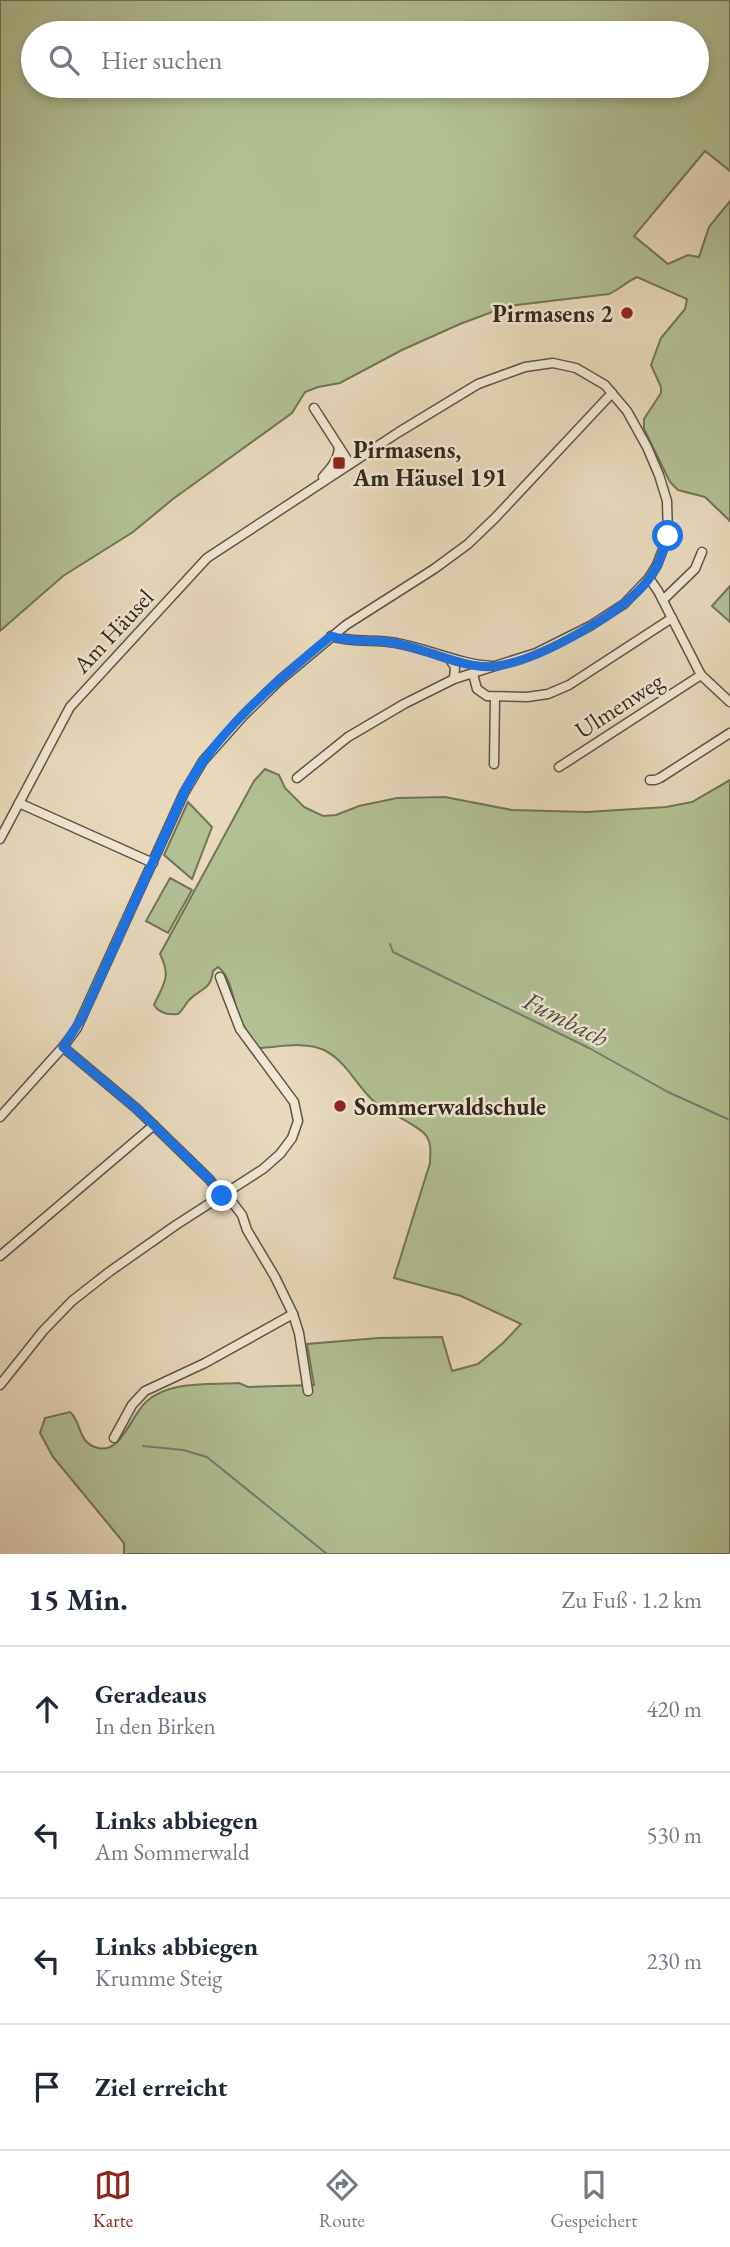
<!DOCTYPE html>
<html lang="de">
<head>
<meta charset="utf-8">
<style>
	:root { --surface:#fff; --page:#f2f2f3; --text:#1f2937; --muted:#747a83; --line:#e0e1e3; --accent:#8f2418 }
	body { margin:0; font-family:"EB Garamond",serif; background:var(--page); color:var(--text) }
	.stop { position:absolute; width:21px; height:21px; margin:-16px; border:5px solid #1a73e8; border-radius:50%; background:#fff }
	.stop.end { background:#1a73e8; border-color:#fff; box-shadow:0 2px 7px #0008 }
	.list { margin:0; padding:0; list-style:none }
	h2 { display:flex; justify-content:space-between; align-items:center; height:91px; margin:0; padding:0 28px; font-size:30px }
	h2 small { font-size:23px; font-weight:400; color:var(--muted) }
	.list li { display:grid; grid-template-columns:46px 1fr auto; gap:21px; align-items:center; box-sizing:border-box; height:126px; padding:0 28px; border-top:2px solid var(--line) }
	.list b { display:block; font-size:26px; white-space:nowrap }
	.list p { margin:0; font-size:23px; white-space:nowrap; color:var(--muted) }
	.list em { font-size:23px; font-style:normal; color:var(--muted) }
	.icon { flex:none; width:38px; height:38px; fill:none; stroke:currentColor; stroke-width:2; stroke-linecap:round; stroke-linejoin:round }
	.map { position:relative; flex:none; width:730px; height:1554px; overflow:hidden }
	.search { position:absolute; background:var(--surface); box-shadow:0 4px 10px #0003; left:21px; right:21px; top:21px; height:77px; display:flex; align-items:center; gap:18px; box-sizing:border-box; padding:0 24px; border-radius:38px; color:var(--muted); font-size:26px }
	.sheet { height:595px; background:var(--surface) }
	nav { display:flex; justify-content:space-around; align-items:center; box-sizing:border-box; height:98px; border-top:2px solid var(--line); background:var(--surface); font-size:19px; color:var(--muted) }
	nav a { display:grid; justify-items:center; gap:4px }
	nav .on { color:var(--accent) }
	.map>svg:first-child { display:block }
	.green { fill:#b2c094; stroke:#72745a; stroke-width:2; fill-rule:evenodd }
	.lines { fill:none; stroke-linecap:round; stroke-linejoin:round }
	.stream { stroke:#6f7f79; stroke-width:2 }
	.minor-casing { stroke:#5f5446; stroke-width:11 }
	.minor { stroke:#f0e6d3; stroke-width:8 }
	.route { stroke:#1a73e8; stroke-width:9 }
	.poi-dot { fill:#8f2418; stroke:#f0e6d3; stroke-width:2.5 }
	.labels { text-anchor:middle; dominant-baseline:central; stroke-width:5; stroke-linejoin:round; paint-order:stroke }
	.poi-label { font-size:24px; font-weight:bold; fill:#31271f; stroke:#f0e6d3; text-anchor:start }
	.street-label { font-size:24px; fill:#31271f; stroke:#f0e6d3 }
	.water-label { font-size:26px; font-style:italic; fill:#4b4c44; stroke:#f0e6d3 }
</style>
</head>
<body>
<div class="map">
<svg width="730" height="1554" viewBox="0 0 730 1554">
	<rect width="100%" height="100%" fill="#e8d9bc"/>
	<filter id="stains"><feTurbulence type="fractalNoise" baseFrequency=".00286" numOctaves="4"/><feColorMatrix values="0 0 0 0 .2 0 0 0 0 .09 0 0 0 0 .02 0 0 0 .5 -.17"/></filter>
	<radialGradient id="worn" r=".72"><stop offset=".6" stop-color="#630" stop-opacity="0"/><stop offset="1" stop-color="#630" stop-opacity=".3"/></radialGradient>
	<!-- green -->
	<g class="green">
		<path d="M0 0H730V171L705 151 634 236 668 264 688 255 699 257 709 227 730 201V521L705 497 678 490 670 482 644 429V419L661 393V387L651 365 661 338 685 309 687 299 637 277C626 282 620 289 609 294L508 306 460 324 402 350 340 383 318 387 305 392 292 413 173 499 133 532 63 576 0 631ZM33 33H697V86H33Z"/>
		<polygon points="730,586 730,622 712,606"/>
		<path d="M265 769 279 775 285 788 304 807 323 816 336 815 359 806 397 798 445 797 512 810 587 812 666 807 692 802 730 780V1554H124V1543L53 1457 40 1433 45 1418 70 1412C82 1422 77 1443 98 1448 121 1454 132 1414 146 1402 169 1380 210 1385 239 1383L248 1387 314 1385 307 1344 379 1338 442 1337 452 1371 478 1364 503 1343 521 1324 461 1296 394 1278 430 1163C430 1154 432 1145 427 1137 422 1127 389 1113 377 1104 357 1088 348 1062 324 1050 305 1041 280 1047 259 1048 252 1039 245 1030 240 1019 233 1003 232 977 218 967L213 971C210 992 201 987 189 1000 185 1005 183 1010 178 1014 169 1015 159 1013 154 1005 163 984 172 978 160 954L254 781Z"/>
		<polygon points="188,802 212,827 192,879 164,855"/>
		<polygon points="170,878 192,890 168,933 146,921"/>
	</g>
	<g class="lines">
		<!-- stream -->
		<g class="stream">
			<polyline points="390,944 393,952 589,1048 668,1092 730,1120"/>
			<polyline points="143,1446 183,1450 207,1457 327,1554"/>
		</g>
		<!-- minor casing -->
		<g class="minor-casing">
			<g id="minor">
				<polyline points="314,408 350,464"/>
				<path d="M323 477C332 467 338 460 339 447"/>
				<polyline points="649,578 658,591 701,675 730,702"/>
				<polyline points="663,600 695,569 702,552"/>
				<path d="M331 636C352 643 375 639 396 643 429 649 459 664 492 666"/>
				<polyline points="449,658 455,667 454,679"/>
				<polyline points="473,674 477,689 487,696 527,697 548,694 569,685 672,618"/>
				<polyline points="494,764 495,697"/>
				<polyline points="559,767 701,675"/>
				<polyline points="650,780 655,780 660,778 730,733"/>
				<polyline points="19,803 153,863"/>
				<polyline points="0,839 70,707 207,558 399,432 478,384 525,367 553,363 576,368 605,385 627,411 647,447 659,475 667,501 668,536 657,565 649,578 624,604 590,626 536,653 454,679 404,704 348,737 297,778"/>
				<polyline points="63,1047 137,1109 209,1179 222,1196"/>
				<polyline points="0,1117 63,1047 77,1028 184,793 203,761 243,716 280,680 346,625 434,569 468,544 496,517 612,393"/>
				<polyline points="226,1194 242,1215 247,1230 275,1277 293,1314 299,1333 308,1391"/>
				<polyline points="0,1256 154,1125"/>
				<polyline points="0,1385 43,1331 72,1301 109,1272 176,1225 263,1169 280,1154 292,1138 298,1121 294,1102 240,1029 220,977"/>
				<polyline points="114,1438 132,1405 145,1391 205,1363 293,1314"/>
			</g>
		</g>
		<!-- minor -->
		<use href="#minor" class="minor"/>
	</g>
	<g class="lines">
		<!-- route -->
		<path class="route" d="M222 1196 209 1179 137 1109 63 1047 83 1016 184 793C213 734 280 678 331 636 351 643 374 639 394 643 426 648 466 671 498 666 540 659 622 614 648 580 658 567 663 551 668 536"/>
	</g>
	<!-- markers -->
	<g class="poi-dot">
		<circle cx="627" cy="313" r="7"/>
		<rect x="332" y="456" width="14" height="14" rx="3.5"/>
		<circle cx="340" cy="1106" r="7"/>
	</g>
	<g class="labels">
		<!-- poi labels -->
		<g class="poi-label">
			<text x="613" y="313" text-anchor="end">Pirmasens 2</text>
			<text x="353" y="449">Pirmasens,<tspan x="353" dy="28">Am Häusel 191</tspan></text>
			<text x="354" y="1106">Sommerwaldschule</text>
		</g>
		<!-- street labels -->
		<g class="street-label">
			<text transform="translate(113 631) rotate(-47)">Am Häusel</text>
			<text transform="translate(619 705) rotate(-33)">Ulmenweg</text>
		</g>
		<!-- water labels -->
		<g class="water-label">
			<text transform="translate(566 1019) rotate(27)">Fumbach</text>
		</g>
	</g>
	<rect width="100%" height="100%" filter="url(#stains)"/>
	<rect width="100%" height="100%" fill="url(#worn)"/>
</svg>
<div class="stop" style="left:668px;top:536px"></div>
<div class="stop end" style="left:222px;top:1196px"></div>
<div class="search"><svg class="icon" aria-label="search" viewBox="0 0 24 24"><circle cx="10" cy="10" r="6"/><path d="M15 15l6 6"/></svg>Hier suchen</div>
</div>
<section class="sheet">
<h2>15 Min.<small>Zu Fuß · 1.2 km</small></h2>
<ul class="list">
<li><svg class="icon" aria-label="ahead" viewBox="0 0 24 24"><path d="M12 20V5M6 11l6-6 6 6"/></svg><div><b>Geradeaus</b><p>In den Birken</p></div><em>420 m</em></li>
<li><svg class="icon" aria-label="left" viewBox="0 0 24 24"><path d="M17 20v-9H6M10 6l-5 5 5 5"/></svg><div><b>Links abbiegen</b><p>Am Sommerwald</p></div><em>530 m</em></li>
<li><svg class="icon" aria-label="left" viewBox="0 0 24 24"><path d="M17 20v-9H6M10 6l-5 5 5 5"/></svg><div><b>Links abbiegen</b><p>Krumme Steig</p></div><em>230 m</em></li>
<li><svg class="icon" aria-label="arrive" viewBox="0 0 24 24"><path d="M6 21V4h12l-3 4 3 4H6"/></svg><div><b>Ziel erreicht</b></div></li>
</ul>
</section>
<nav>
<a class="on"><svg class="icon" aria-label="map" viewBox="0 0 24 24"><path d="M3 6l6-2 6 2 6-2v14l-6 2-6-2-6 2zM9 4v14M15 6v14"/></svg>Karte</a>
<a><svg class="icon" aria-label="directions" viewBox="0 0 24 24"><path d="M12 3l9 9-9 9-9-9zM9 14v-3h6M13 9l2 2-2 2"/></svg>Route</a>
<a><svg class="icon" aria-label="saved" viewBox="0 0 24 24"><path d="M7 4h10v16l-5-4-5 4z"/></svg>Gespeichert</a>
</nav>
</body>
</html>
